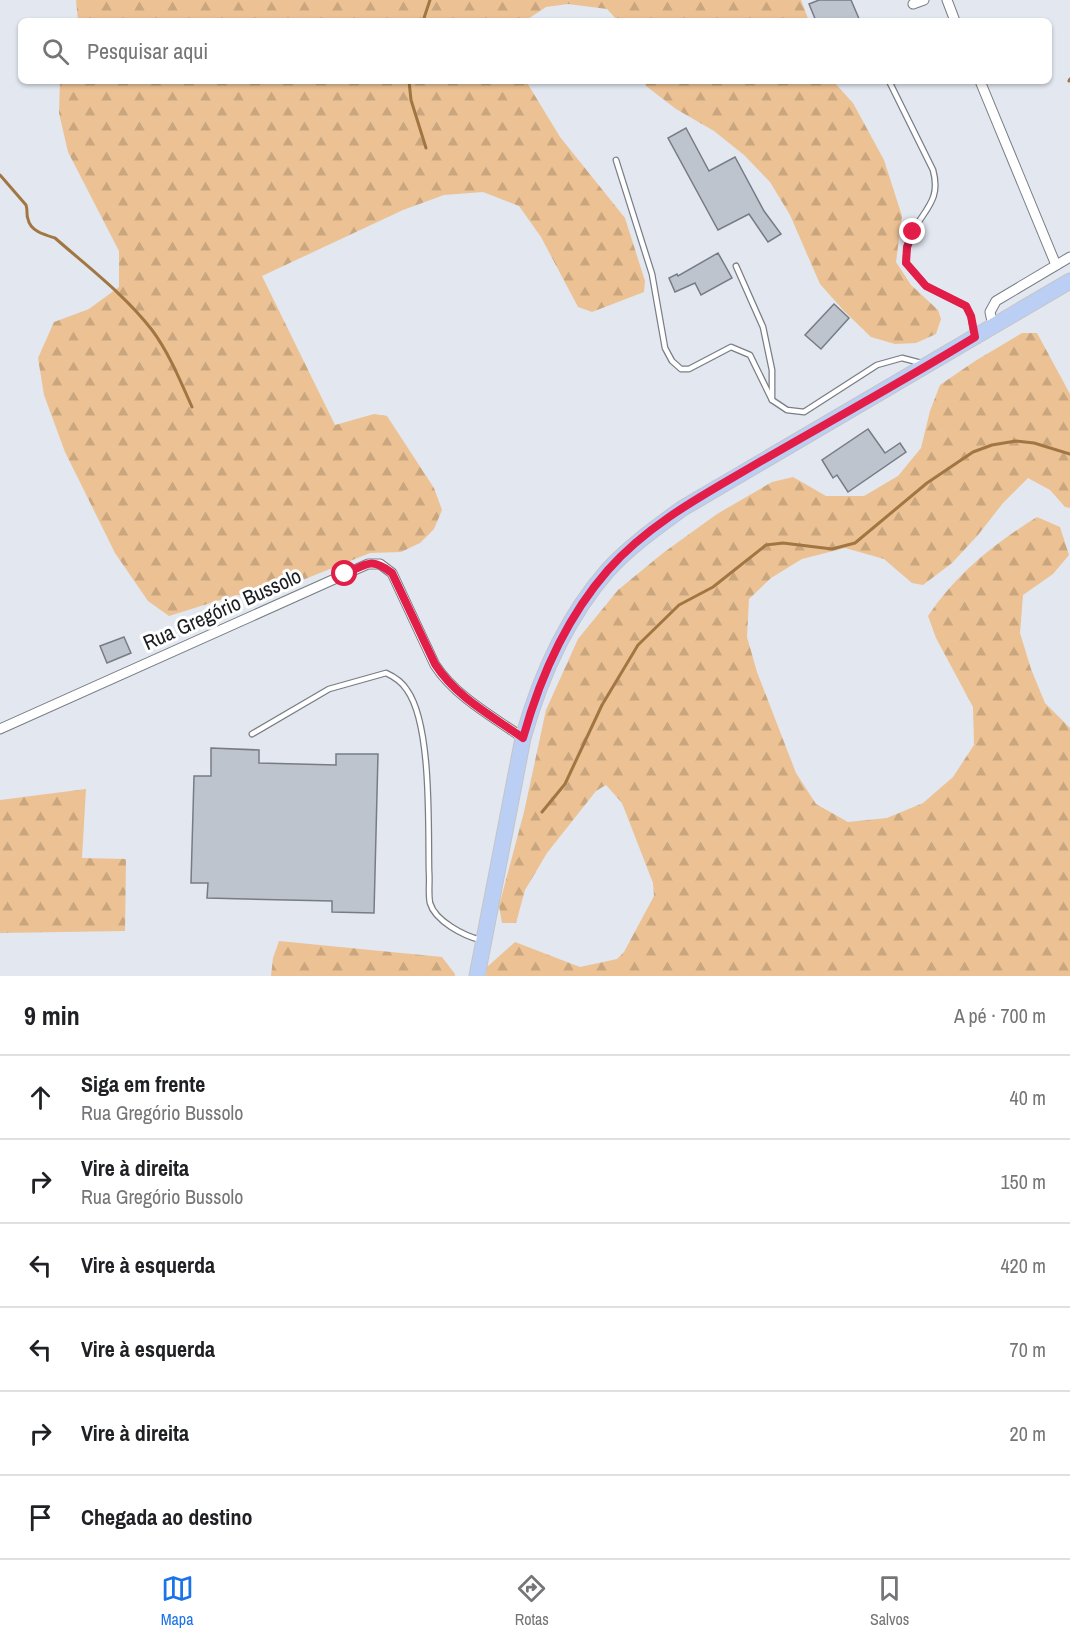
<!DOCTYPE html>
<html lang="pt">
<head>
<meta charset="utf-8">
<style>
	:root { --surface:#fff; --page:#f6f6f6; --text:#202124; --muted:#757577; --line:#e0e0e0; --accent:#1a73e8 }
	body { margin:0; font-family:"Archivo Narrow",sans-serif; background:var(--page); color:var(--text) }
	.stop { position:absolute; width:18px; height:18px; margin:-14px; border:4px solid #e11d48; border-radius:50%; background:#fff }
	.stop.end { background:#e11d48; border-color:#fff; box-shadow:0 2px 6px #0008 }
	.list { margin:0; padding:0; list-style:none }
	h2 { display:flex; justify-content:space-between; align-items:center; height:78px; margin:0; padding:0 24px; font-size:26px }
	h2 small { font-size:20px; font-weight:400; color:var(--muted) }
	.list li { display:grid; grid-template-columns:39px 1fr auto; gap:18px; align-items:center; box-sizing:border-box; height:84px; padding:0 24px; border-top:2px solid var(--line) }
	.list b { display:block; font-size:22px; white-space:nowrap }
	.list p { margin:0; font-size:20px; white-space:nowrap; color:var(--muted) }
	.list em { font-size:20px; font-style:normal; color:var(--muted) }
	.icon { flex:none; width:33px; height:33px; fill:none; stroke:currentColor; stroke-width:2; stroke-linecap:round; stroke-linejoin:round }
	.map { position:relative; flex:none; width:1070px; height:976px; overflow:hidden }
	.search { position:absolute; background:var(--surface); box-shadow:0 2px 4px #0004; left:18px; right:18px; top:18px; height:66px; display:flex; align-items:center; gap:15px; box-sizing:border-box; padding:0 21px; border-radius:9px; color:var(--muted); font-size:22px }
	.sheet { height:582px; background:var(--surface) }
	nav { display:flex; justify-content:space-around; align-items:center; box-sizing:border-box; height:84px; border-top:2px solid var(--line); background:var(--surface); font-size:16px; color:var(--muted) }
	nav a { display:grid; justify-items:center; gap:3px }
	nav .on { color:var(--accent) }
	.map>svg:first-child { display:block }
	.forest { fill:url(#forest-firs) }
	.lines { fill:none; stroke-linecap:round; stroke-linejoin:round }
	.stream { stroke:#a17642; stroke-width:3 }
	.building { fill:#bec4cd; stroke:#777c84; stroke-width:1.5 }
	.lane-casing { stroke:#797e86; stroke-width:7 }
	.street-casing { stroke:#797e86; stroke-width:11 }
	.primary-casing { stroke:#c4c4c5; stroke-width:17 }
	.lane { stroke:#fff; stroke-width:4.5 }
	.street { stroke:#fff; stroke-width:9 }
	.primary { stroke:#bbcff5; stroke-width:15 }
	.route { stroke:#e11d48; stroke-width:8 }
	.labels { text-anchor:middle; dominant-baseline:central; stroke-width:6; stroke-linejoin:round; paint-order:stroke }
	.street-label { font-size:21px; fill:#1b1d20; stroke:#fff }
</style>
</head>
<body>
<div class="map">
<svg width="1070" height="976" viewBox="0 0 1070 976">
	<defs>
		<pattern id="forest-firs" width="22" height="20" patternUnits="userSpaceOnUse" patternTransform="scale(1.5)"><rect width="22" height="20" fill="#ecc294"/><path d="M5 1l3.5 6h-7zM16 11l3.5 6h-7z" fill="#caa67f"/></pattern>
	</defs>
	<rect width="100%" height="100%" fill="#e2e7f0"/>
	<!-- forest -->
	<g class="forest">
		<polygon points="76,0 801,0 809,21 618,21 607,9 568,4 546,7 525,21 78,21"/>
		<polygon points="60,81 526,81 560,137 625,218 645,281 644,292 592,312 578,307 541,237 519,206 483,192 444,195 403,210 262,276 335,425 374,414 387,416 434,488 442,510 434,529 420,543 401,552 370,553 260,597 236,595 169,616 148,601 115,553 65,452 44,395 38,358 54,322 89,309 119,287 119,251 68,152 59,113"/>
		<polygon points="644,81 833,81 853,103 884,160 902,216 896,262 911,285 938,310 941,319 936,334 916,343 895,344 871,337 844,311 820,284 790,215 770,182 744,155 714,131 676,109 646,86"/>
		<path d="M1022 333H1037L1070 394V508L1065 507 1050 490 1028 478 1003 503 978 535 952 563 923 585 912 583 884 559 845 548 802 559 771 578 749 599 747 637 757 672 796 773 816 804 848 822 887 818 923 803 953 777 974 745 973 707 936 638 928 616C956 574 995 543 1037 517L1060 527 1069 555 1053 574 1023 595 1020 633 1031 669 1045 703 1070 728V976H486L487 967 515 942 580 967 617 959 624 952 654 896 653 883 622 803 606 785 596 791 547 853 525 890 516 923H502L499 906 524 812 546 710 578 639 618 590 663 553 717 514 772 482 793 477 826 496H864L898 476 921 448 930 411 940 385 975 361Z"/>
		<polygon points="86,789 82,858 126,859 125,931 0,933 0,800"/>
		<polygon points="279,941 442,957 455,974 455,976 271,976 273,958"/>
	</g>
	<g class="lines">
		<!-- stream -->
		<g class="stream">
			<polyline points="423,21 430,0"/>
			<polyline points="409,81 411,100 426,148"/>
			<polyline points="1069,81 1070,79"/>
			<path d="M0 175 26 205C28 211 26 214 28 219 30 231 45 235 55 238 88 267 125 295 152 330 169 353 180 380 192 407"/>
			<polyline points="542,812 565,784 602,705 638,645 679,605 713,587 766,545 783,543 832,549 855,543 927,483 973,452 992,445 1016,441 1034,443 1070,454"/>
		</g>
	</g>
	<!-- building -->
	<g class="building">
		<polygon points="819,0 851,0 860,21 816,21 809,4"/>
		<polygon points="686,128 709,171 735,157 764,211 781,234 768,242 749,214 718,230 668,138"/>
		<polygon points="718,253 732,278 701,295 695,283 675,292 669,278 677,274 678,276"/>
		<polygon points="834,304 849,318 821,349 805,335"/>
		<polygon points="868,429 885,453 900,443 906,452 848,492 837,475 833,478 822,460"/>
		<polygon points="124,637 131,653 107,663 100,646"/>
		<polygon points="211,748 259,750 259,763 336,765 336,754 378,754 374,913 332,912 332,901 207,898 208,883 191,883 194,776 211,776"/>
	</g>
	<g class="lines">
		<!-- lane casing -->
		<g class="lane-casing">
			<g id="lane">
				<path d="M889 81 933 170C941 199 926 208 913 231 908 241 906 252 906 263L926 286 966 306 971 317 974 335"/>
				<polyline points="616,160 652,274 665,348 672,361 681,369 689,369 731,347 750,355 772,400"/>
				<polyline points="736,266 763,327 772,370 772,400 787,410 804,412 877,365 902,358 921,363"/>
				<path d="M252 734 329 689 386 673C395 677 402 682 407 690 432 725 428 827 429 871 430 881 428 894 430 903 435 921 464 936 481 940"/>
			</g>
		</g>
		<!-- street casing -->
		<g class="street-casing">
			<g id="street">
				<polyline points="947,0 955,21"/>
				<polyline points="913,4 924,0"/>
				<polyline points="980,81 1056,265"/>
				<polyline points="993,326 990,312 996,301 1070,257"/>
				<path d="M0 729 368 564H380L392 573 435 665C456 697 492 716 523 738"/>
			</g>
		</g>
		<!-- primary casing -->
		<g class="primary-casing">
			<path id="primary" d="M477 976 523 738C540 677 566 618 608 570 630 546 657 527 683 508L1070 281"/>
		</g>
		<!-- lane -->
		<use href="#lane" class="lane"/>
		<!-- street -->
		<use href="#street" class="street"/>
		<!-- primary -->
		<use href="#primary" class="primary"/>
	</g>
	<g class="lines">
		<!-- route -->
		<path class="route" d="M345 574C367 564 371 557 392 573L435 664C456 697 492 716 523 738 540 677 566 618 608 570 650 522 709 492 763 460 834 419 905 380 975 337L971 316 966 306 926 286 906 263 907 247 913 232"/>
	</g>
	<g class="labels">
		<!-- street labels -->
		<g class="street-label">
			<text transform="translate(222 609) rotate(-24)">Rua Gregório Bussolo</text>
		</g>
	</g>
</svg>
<div class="stop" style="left:345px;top:574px"></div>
<div class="stop end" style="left:913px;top:232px"></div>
<div class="search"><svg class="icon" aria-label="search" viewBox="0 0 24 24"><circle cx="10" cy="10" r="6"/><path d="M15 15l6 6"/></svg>Pesquisar aqui</div>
</div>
<section class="sheet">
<h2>9 min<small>A pé · 700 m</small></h2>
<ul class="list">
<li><svg class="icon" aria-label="ahead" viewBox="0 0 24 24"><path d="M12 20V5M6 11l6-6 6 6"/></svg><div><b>Siga em frente</b><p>Rua Gregório Bussolo</p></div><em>40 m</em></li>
<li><svg class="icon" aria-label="right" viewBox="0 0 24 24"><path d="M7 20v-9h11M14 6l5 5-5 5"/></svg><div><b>Vire à direita</b><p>Rua Gregório Bussolo</p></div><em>150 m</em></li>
<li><svg class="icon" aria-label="left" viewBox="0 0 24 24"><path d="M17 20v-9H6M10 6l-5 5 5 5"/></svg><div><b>Vire à esquerda</b></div><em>420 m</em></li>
<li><svg class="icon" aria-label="left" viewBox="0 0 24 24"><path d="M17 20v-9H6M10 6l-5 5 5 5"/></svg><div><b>Vire à esquerda</b></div><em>70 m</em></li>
<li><svg class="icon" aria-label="right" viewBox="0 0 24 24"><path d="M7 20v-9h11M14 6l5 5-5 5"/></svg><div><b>Vire à direita</b></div><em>20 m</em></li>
<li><svg class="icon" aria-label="arrive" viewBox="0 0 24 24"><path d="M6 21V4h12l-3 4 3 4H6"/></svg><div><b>Chegada ao destino</b></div></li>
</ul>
</section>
<nav>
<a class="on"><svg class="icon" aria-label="map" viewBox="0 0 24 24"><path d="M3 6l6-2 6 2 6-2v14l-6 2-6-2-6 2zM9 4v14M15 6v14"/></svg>Mapa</a>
<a><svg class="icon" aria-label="directions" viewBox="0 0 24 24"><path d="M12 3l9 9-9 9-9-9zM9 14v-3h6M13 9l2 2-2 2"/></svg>Rotas</a>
<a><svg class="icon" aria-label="saved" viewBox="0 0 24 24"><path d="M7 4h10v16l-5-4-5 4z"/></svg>Salvos</a>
</nav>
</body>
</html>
